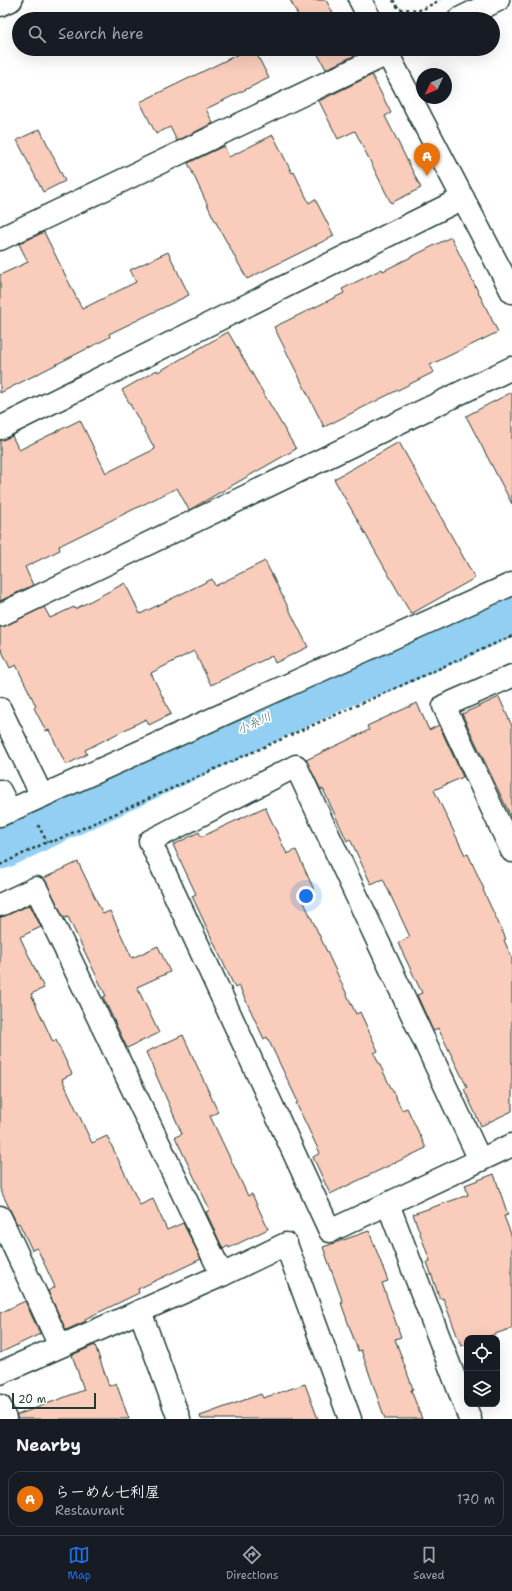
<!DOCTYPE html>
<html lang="en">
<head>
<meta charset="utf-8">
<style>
	:root { --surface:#171b24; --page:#20242c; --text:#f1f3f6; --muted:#9ea1a6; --line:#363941; --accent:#1a73e8 }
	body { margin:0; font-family:"Shantell Sans","Klee One",sans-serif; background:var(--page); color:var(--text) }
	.controls { position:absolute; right:12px; bottom:12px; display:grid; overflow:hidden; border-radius:8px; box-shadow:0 4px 16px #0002 }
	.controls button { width:36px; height:36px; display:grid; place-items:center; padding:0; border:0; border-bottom:1px solid var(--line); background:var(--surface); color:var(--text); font:20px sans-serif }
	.compass { position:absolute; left:416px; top:68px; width:36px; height:36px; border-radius:50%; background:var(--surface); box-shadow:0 4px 16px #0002; rotate:226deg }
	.scale { position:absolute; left:12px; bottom:10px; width:84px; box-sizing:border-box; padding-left:4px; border:2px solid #1f3d34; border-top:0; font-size:11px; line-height:14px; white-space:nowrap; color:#1f3d34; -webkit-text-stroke:3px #fff; paint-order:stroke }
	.you { position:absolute; left:306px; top:896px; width:14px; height:14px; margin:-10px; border:3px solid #fff; border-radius:50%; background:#1a73e8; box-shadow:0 0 0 6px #1a73e833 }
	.badge { display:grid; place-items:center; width:26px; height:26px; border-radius:50%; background:var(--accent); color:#fff; font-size:13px; font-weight:700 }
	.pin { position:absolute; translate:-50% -33px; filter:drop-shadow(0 1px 2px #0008) }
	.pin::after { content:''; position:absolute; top:21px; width:14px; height:12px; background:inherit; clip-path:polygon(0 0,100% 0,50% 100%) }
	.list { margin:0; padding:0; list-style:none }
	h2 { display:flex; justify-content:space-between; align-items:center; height:52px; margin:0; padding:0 16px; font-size:17px }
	h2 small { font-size:13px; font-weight:400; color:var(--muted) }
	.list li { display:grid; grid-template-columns:26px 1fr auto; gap:12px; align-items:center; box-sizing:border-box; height:56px; margin:0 8px 8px; padding:0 8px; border:1px solid var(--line); border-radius:12px }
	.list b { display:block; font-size:15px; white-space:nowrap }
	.list p { margin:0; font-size:13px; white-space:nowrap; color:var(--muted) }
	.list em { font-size:13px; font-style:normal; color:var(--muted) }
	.icon { flex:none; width:22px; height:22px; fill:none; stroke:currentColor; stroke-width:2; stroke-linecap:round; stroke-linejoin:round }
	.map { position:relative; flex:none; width:512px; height:1419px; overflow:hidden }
	.search { position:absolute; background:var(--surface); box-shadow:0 4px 16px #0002; left:12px; right:12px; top:12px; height:44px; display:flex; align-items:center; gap:10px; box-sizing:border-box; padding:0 14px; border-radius:22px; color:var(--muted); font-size:15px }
	.sheet { height:116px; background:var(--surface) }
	nav { display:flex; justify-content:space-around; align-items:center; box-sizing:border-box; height:56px; border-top:1px solid var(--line); background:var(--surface); font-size:11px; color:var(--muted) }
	nav a { display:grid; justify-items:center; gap:2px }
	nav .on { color:var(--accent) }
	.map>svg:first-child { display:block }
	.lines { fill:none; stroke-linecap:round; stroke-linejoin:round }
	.river { stroke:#93cff3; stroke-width:51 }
	.building { fill:#f9ccbb; stroke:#1f3d34 }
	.minor-casing { stroke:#1f3d34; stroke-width:25 }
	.tertiary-casing { stroke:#1f3d34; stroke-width:25 }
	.path { stroke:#1f3d34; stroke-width:2.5; stroke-dasharray:3 3; stroke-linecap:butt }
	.minor { stroke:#fff; stroke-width:22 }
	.tertiary { stroke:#fff; stroke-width:22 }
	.labels { text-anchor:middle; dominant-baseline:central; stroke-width:3.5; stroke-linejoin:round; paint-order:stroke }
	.water-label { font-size:12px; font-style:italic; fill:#3c6264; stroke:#fff }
</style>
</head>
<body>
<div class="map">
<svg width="512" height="1419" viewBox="0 0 512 1419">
	<rect width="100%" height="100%" fill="#fff"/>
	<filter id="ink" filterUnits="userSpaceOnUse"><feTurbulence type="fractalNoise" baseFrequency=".025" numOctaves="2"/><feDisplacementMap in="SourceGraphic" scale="8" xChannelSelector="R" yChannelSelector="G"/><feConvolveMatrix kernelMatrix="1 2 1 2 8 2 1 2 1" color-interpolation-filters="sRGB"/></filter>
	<g filter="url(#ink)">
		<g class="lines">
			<!-- river -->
			<polyline class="river" points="0,844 340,683 392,663 512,610"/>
		</g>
		<!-- building -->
		<g class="building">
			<polygon points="290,0 326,0 336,19 300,19"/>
			<polygon points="249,49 254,49 269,78 206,109 213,123 177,141 170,127 156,134 140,102"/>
			<polygon points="315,49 358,49 360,53 326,69"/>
			<polygon points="372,75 391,113 385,116 421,188 391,203 355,131 338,139 319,101"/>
			<polygon points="40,129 65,181 43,192 17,140"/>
			<polygon points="273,135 292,173 294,172 309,203 315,199 334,236 247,279 213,217 188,163 224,146 229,157"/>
			<polygon points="44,232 82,309 136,282 130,270 168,252 189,295 109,334 110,337 0,393 0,275 28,262 19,244"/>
			<polygon points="451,237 498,332 430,365 434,372 324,427 274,327 344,293 342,289 382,269 383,271"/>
			<polygon points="228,332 296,449 189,510 177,488 59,546 60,550 25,567 33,585 0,601 0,440 12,436 19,450 80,420 106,473 155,449 122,390 157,370 158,372"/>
			<polygon points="512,392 512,504 466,416"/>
			<polygon points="399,442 475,578 411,614 334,479"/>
			<polygon points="265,561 308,647 275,663 272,656 211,685 194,651 151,673 171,714 149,725 146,719 85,750 87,754 66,765 49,730 46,731 34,708 36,706 16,665 10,668 0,647 0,627 5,626 44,607 50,618 74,607 75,609 125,583 140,614 212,579 215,586"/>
			<polygon points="499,697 512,726 512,819 462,714"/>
			<polygon points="417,703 429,730 439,725 463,777 434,790 465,855 468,854 484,889 483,890 506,939 504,940 512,958 512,1111 481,1126 464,1089 467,1087 438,1028 433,1031 417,995 422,993 398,943 410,937 383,879 371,884 350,839 347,841 323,789 321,790 306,760 369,730 367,726"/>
			<polygon points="265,807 287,854 296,850 315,892 302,898 356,1014 360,1012 378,1051 374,1053 402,1110 407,1108 426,1148 330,1194 313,1157 320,1153 296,1103 298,1102 267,1037 264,1039 239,986 235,988 192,896 196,894 173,845 199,832 201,837"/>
			<polygon points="78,862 103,914 110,911 132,958 158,946 170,972 137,987 159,1033 127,1048 103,997 106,996 68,917 64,918 44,878"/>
			<polygon points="30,905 41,927 20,937 44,988 31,994 53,1042 56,1040 72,1074 62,1079 92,1143 107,1136 140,1205 153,1199 167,1230 183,1223 201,1259 138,1289 139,1293 85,1319 86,1321 66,1330 48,1291 55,1287 37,1248 32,1250 19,1223 17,1224 0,1189 0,917 5,916"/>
			<polygon points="183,1035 218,1112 210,1116 248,1196 252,1194 268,1229 229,1248 228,1246 223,1249 206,1212 210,1210 175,1137 182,1134 146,1052"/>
			<polygon points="494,1174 508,1215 504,1216 512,1237 512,1328 484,1338 467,1338 467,1344 461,1346 443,1298 440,1299 427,1262 430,1261 413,1214 468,1195 465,1185"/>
			<polygon points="369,1231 388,1281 382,1283 401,1337 395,1339 413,1389 411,1390 422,1419 385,1419 361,1350 358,1351 341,1303 343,1303 323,1247"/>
			<polygon points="25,1301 40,1334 0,1353 0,1313"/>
			<polygon points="95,1345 109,1386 116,1383 129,1419 17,1419 17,1415 84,1390 72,1355"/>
			<polygon points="305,1384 318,1419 201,1419 200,1416 261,1394 263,1398"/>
		</g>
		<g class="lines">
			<!-- minor casing -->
			<g class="minor-casing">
				<g id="minor">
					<polyline points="0,5 11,0"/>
					<polyline points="0,239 387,54"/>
					<polyline points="0,428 463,198"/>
					<polyline points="0,615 512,368"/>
					<polyline points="512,676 444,706 512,851"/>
					<polyline points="0,709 42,796"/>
					<polyline points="0,791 10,811"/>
					<polyline points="0,815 512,584"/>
					<polyline points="0,905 36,888 222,1275"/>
					<path d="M480 1160 296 766 150 841 330 1231C390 1203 451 1174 512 1145"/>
					<polyline points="388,1204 470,1419"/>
					<polyline points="0,1217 60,1346"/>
					<polyline points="140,1311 179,1419"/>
					<polyline points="0,1373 222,1275 286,1244 350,1419"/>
					<polyline points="0,1406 5,1419"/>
				</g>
			</g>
			<!-- tertiary casing -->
			<g class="tertiary-casing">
				<g id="tertiary">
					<polyline points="360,0 370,19"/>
					<polyline points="459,19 498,0"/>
					<polyline points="385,49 512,292"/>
				</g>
			</g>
			<!-- path -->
			<g class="path">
				<polyline points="393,0 399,9 421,10 440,0"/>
				<polyline points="38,825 47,842"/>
				<polyline points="0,865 47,842 54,841 512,636"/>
			</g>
			<!-- minor -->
			<use href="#minor" class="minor"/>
			<!-- tertiary -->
			<use href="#tertiary" class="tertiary"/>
		</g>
	</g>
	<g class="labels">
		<!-- water labels -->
		<g class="water-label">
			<text transform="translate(254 723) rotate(-25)">小糸川</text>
		</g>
	</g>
</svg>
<div class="controls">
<button><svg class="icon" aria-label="locate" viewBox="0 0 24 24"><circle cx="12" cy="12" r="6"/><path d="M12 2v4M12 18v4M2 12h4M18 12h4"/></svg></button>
<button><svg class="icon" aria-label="layers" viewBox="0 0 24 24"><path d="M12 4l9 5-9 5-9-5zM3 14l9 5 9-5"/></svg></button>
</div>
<svg class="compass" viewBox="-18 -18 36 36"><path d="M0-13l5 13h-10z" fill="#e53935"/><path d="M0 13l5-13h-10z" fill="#9ea1a6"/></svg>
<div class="scale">20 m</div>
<div class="you"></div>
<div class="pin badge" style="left:427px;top:176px;background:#e8710a">A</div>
<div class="search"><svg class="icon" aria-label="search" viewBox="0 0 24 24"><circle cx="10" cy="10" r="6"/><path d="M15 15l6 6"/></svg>Search here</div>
</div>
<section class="sheet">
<h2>Nearby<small></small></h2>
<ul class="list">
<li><span class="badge" style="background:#e8710a">A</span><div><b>らーめん七利屋</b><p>Restaurant</p></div><em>170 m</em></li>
</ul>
</section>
<nav>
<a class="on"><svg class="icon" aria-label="map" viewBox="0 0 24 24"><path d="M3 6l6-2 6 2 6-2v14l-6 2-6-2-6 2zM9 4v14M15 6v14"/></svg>Map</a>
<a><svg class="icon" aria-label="directions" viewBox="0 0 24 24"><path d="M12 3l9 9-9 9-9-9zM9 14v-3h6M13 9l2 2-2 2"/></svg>Directions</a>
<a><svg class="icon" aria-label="saved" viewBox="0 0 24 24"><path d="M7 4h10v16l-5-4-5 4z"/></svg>Saved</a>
</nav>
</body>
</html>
